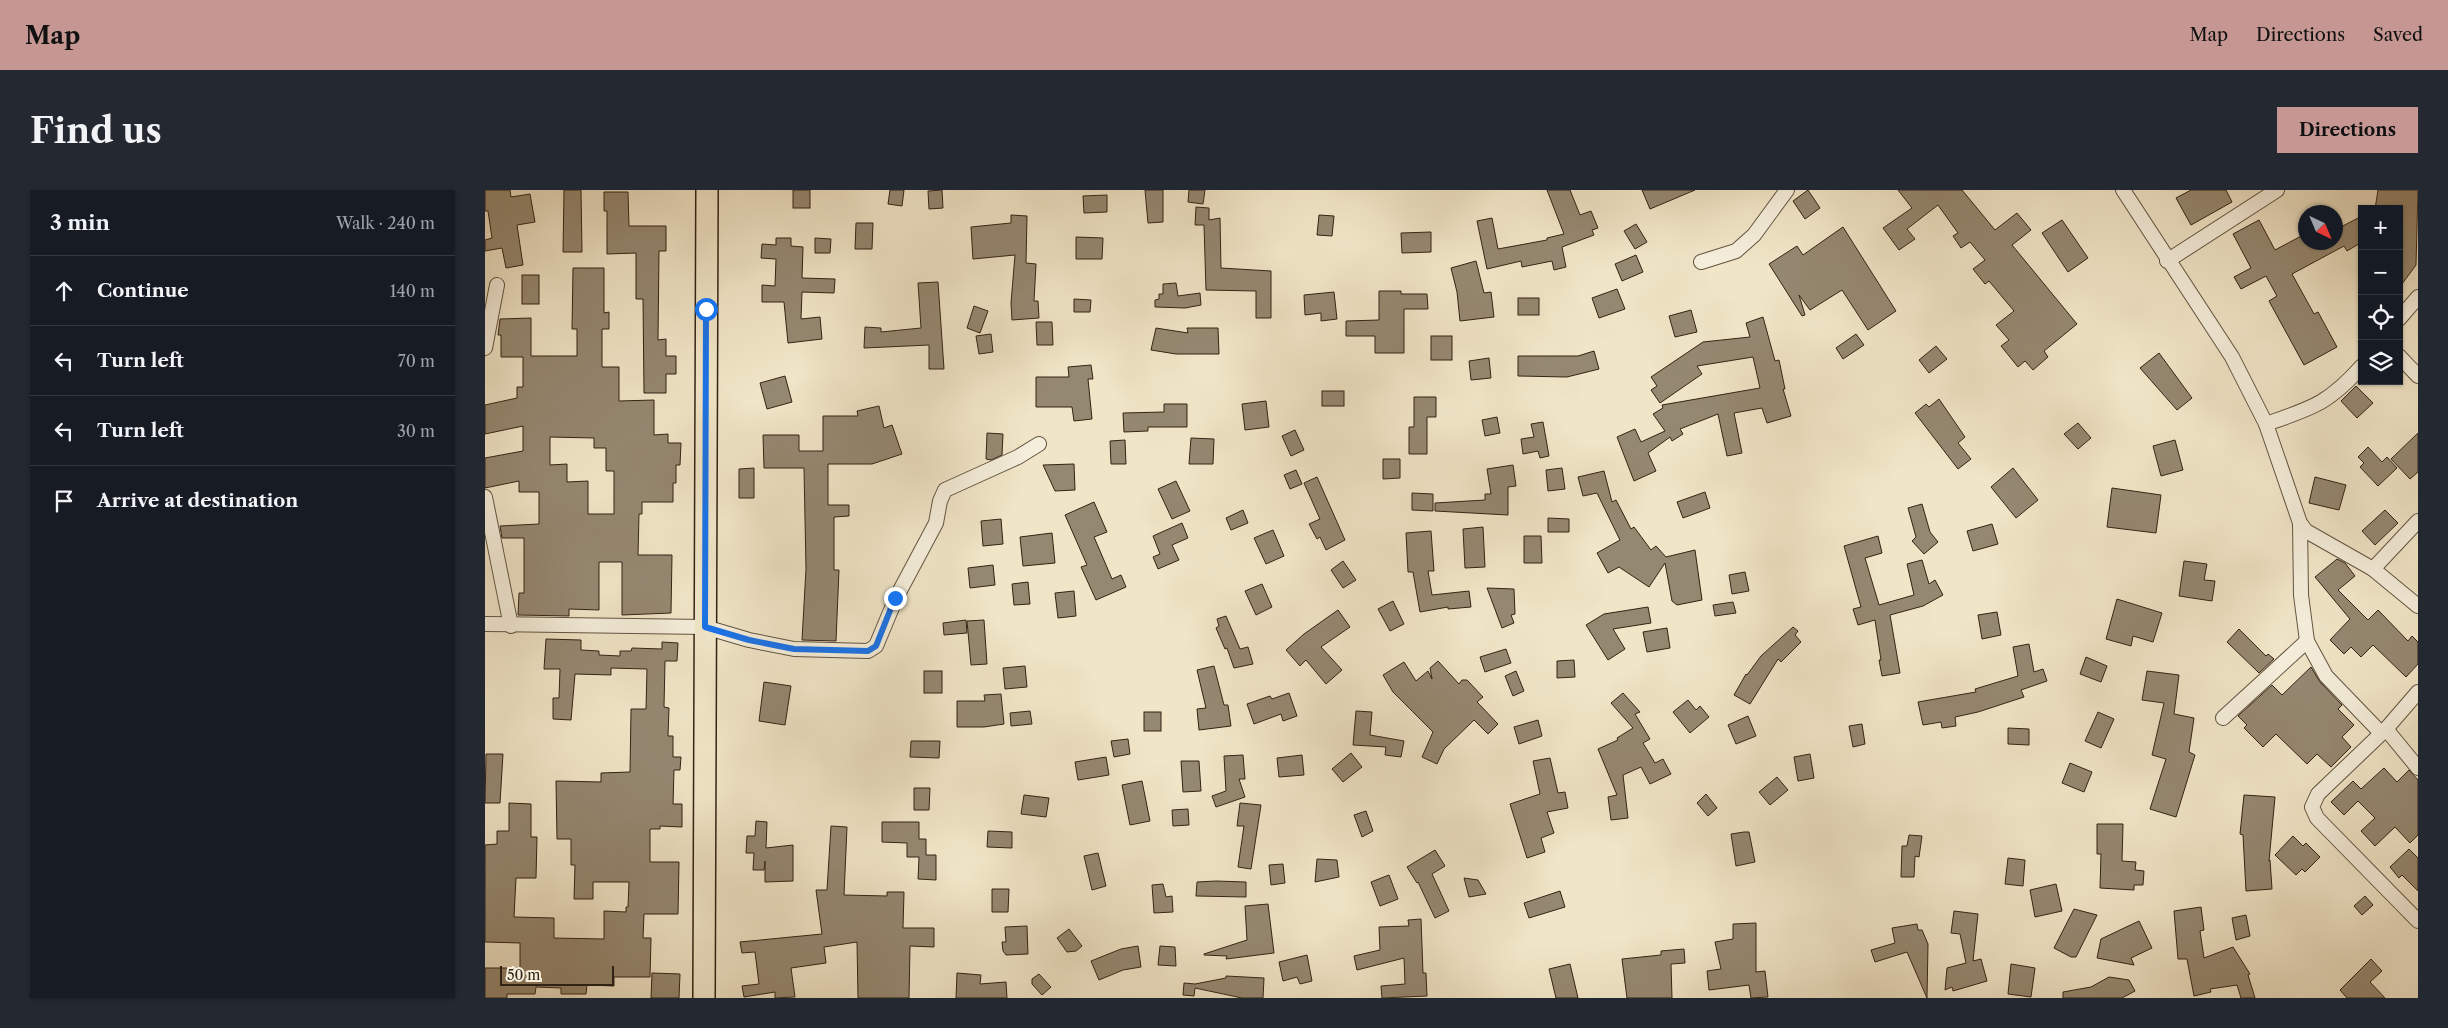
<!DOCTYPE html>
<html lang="en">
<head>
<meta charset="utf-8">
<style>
	:root { --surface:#171b24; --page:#242831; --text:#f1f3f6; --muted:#9ea1a6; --line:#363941; --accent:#c59692 }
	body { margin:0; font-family:"Libre Caslon Text",serif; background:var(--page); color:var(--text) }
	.controls { position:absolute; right:15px; top:15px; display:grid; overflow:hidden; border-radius:0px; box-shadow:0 1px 4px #0004 }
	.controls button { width:45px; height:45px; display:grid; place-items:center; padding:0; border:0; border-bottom:1px solid var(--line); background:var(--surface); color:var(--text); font:25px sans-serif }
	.compass { position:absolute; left:1813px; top:15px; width:45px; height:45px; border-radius:50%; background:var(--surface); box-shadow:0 1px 4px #0004; rotate:136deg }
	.scale { position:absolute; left:15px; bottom:12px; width:114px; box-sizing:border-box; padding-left:5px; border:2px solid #332314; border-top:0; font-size:14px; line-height:18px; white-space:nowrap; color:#332314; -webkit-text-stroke:4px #f5eedb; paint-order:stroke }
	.stop { position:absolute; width:15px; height:15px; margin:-11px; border:4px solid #1a73e8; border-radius:50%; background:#fff }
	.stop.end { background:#1a73e8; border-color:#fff; box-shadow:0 1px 5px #0008 }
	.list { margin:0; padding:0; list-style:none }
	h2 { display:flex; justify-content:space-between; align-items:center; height:65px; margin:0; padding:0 20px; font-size:21px }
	h2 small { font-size:16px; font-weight:400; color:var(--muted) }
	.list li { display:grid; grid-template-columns:32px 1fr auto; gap:15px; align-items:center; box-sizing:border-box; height:70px; padding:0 20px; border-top:1px solid var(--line) }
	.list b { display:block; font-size:19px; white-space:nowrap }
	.list em { font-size:16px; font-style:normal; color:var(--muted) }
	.icon { flex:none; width:28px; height:28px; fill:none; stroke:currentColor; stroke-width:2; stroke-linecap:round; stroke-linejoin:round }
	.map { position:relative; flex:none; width:1933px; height:808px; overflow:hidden; border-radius:0px }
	header { display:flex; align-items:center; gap:30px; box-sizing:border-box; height:70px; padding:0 25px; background:var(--accent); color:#111 }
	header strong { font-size:24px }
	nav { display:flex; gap:28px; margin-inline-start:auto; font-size:18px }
	.intro { display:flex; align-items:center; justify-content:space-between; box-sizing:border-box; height:120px; padding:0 30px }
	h1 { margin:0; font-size:35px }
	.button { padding:12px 22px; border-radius:0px; background:var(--accent); color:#111; font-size:18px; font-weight:700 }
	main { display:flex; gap:30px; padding:0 30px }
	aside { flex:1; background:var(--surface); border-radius:0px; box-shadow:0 1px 4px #0004 }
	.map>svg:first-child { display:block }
	.building { fill:#958871; stroke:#332314; fill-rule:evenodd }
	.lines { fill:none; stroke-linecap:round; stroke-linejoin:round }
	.minor-casing { stroke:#625441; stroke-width:16 }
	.primary-casing { stroke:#332314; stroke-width:24 }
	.minor { stroke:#f5eedb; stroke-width:14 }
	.primary { stroke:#f0e5c7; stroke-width:21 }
	.route { stroke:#1a73e8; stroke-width:6 }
</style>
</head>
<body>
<header>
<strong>Map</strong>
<nav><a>Map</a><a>Directions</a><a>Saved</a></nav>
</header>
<div class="intro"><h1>Find us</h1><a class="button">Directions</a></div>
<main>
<aside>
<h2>3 min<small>Walk · 240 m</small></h2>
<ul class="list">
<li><svg class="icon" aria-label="ahead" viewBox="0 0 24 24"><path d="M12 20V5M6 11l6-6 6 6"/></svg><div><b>Continue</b></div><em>140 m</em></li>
<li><svg class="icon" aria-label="left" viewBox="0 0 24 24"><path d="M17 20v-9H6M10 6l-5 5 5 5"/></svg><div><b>Turn left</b></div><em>70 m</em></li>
<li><svg class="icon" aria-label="left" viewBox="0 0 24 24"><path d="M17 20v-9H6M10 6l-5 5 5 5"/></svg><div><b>Turn left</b></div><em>30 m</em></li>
<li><svg class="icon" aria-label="arrive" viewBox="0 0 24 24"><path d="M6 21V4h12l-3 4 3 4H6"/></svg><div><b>Arrive at destination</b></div></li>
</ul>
</aside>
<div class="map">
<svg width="1933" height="808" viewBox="0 0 1933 808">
	<rect width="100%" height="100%" fill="#f0e5c7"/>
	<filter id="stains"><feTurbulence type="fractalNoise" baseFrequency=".004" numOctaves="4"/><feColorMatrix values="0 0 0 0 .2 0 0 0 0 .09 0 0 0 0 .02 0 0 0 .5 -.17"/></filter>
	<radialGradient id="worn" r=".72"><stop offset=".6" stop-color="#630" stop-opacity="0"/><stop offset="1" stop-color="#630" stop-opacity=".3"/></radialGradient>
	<!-- building -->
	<g class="building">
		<polygon points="0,0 25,0 26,7 45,4 50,32 32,35 38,75 21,78 17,58 0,61 0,50 7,48 3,21 0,21"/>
		<polygon points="79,0 96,0 97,62 78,62"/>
		<rect x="308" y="0" width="17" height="18"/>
		<polygon points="405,0 419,0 417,16 403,14"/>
		<polygon points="457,0 458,18 444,19 443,1"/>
		<polygon points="660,0 678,0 678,32 663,33"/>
		<polygon points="704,0 720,0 718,14 703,12"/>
		<polygon points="1062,0 1085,0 1095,25 1106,21 1113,38 1107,40 1109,45 1077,57 1081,77 1069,80 1067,71 1037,77 1036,71 1002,79 992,31 1007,28 1013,59 1062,50 1062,48 1079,44"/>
		<polygon points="1157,0 1210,0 1165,19"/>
		<polygon points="1323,0 1335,18 1320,29 1308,11"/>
		<polygon points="1413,0 1477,0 1510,40 1532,23 1546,40 1527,55 1592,134 1559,161 1563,167 1548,180 1540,171 1533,177 1516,156 1524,150 1511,135 1529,121 1504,91 1500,94 1488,79 1500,70 1485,52 1476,58 1468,46 1473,43 1453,15 1422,39 1430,49 1414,60 1398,38 1427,18"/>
		<polygon points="1706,0 1741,0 1747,12 1706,35 1691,8"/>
		<polygon points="1893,0 1933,0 1931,75 1914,98 1914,19 1890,19"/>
		<polygon points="119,2 143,2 144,36 181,36 181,61 174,61 173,150 181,149 181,166 191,166 191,184 181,184 181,203 159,203 158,109 151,109 151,63 122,64 122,21 119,21"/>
		<polygon points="622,5 622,22 599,23 598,6"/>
		<polygon points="711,17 724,18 724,30 735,28 736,78 786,81 786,128 771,128 771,101 721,100 719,35 710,35"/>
		<polygon points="526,25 542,26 541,73 551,74 549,111 553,111 554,128 527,130 526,113 530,65 488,69 486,37 526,33"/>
		<polygon points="834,25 849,26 847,46 832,45"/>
		<polygon points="1877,26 1877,52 1862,61 1859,56 1807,84 1829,124 1833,122 1852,157 1819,175 1784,111 1792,106 1781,86 1756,99 1749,87 1766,78 1748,44 1774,30 1790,60 1820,44 1820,52 1850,52 1850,40"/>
		<polygon points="1577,30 1603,68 1583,82 1557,43"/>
		<polygon points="371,33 388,33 387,59 370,59"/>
		<polygon points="1151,34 1162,52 1150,59 1139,41"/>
		<polygon points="1358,37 1411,121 1383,140 1357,100 1325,120 1314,105 1320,125 1317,126 1284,74 1312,56 1318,65"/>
		<polygon points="946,42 946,62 917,63 916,43"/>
		<polygon points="591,47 618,48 617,69 591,69"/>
		<polygon points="291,48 306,48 306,56 318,57 317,88 350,89 349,103 317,102 316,129 335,127 337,149 303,153 299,112 277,112 277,95 290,96 291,69 276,68 277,54 291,55"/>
		<polygon points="330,48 346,49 345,63 330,63"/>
		<polygon points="1151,65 1158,82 1137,91 1130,74"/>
		<polygon points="991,71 999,103 1006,102 1009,127 975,131 972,102 966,78"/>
		<path d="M88 78H119V123L124 122V139H117V177H134V211L169 210V245L183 244V253H196L195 275H191V293H188V312H157V324H154L153 365H187L186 423 137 425V372H114V420L84 419V426L33 425 34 403H39V348H17L15 336 54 334V302H34V291L0 298V268L38 261V236L0 244V215L32 208V197H38V167H16V145H13L15 129 46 128V166H92V139H87ZM65 247 109 248V258H121V281H129V324H103V291L82 292V274L65 275Z"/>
		<rect x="37" y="85" width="17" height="29"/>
		<polygon points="453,92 459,179 444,179 444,155 379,158 380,137 396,138 396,142 436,138 433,93"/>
		<polygon points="691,93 693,106 715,103 716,115 700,118 670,117 670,110 674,109 674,104 678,104 678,94"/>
		<polygon points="1132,99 1140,119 1114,128 1107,108"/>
		<polygon points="894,101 916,101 916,104 942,104 943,119 919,119 919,163 890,163 890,146 861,146 861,131 894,130"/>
		<polygon points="849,102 852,129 836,131 836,123 820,125 819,105"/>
		<rect x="1033" y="108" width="21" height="17"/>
		<polygon points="589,109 606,110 605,122 589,122"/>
		<polygon points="489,116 503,121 495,143 482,138"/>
		<polygon points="1206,120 1212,142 1190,147 1184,126"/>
		<polygon points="1278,127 1290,171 1294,170 1300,199 1298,199 1306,226 1282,233 1277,218 1249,223 1257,263 1242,266 1233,224 1195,239 1198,244 1187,251 1185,247 1163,263 1171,281 1149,291 1132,247 1150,239 1156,252 1180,241 1168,224 1178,218 1177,215 1275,198 1268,167 1212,176 1217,184 1175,213 1166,200 1172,196 1166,187 1218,152 1265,147 1261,133"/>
		<polygon points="551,132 567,132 568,155 552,155"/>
		<polygon points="671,138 703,143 702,138 733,138 734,164 691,164 666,160"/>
		<polygon points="506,144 508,162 494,164 491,146"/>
		<polygon points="1371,144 1379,155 1358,169 1351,158"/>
		<rect x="946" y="146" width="21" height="24"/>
		<polygon points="1451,156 1462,169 1444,183 1434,170"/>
		<polygon points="1109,161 1114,179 1082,187 1033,186 1033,166 1093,166"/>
		<polygon points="1674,163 1707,208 1692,220 1655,178"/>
		<polygon points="1004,168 1006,188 986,190 984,171"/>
		<polygon points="606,175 608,189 603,189 607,229 589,231 587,217 551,217 551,187 584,187 583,177"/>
		<polygon points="300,186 307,212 282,219 275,193"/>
		<polygon points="1871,196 1888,213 1872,228 1856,211"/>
		<rect x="837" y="201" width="22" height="15"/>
		<polygon points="929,207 951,207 951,227 942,227 942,264 924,264 924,237 929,237"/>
		<polygon points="1454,209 1480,247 1473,253 1486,269 1473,279 1430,223 1441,214 1444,217"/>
		<polygon points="781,211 784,237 760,240 757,214"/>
		<polygon points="679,214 702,214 702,237 663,237 663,241 639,242 638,223 679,222"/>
		<polygon points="394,216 399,238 407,235 417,264 387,274 343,274 343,315 364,315 364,326 349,327 349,380 354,380 351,451 317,450 321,379 319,278 279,278 278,245 314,245 314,261 338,261 338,226 373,226 372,221"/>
		<polygon points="1012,227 1015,243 1000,246 997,230"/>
		<polygon points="1058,232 1064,266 1055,268 1053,261 1038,264 1036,249 1049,247 1046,234"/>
		<polygon points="1593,233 1606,248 1593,259 1579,244"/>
		<polygon points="810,240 819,260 806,266 797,246"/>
		<polygon points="502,243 518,244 517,265 506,270 501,269"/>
		<polygon points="1933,243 1933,282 1925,289 1906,269"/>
		<polygon points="706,248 729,249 728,274 704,274"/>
		<polygon points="640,250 641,274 626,274 625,251"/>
		<polygon points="1690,250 1698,280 1676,286 1668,256"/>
		<polygon points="1883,257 1897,272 1902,267 1912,278 1893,296 1875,277 1879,273 1873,267"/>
		<polygon points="898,269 915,269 915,288 898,289"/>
		<polygon points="589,274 590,300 570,301 558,275"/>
		<polygon points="1028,275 1031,296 1023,297 1023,325 950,321 950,313 1000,310 1000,304 1006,304 1002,279"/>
		<polygon points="269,278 269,308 254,308 254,279"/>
		<polygon points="1077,278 1080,299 1063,301 1061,280"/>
		<polygon points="1528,278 1553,310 1531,328 1506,297"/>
		<polygon points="811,280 817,294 805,299 799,285"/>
		<polygon points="1119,281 1127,312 1131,310 1146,339 1149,337 1166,360 1171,356 1181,367 1210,360 1217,410 1192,415 1187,411 1180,373 1164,397 1134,377 1123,383 1112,363 1135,350 1112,303 1098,306 1093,287"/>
		<polygon points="832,287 860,350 841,360 835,347 832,349 824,334 835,329 819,293"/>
		<polygon points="1830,287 1861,295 1854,320 1824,313"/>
		<polygon points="691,291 705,321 687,329 673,299"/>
		<polygon points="1627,298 1676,305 1671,343 1622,337"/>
		<polygon points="1220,302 1225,318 1198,328 1192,312"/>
		<polygon points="927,303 948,304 948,321 927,320"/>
		<polygon points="609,312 622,342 609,347 627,389 636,385 641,397 611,410 596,377 602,375 580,325"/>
		<polygon points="1437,314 1445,342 1453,352 1439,364 1427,351 1431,347 1423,318"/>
		<polygon points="758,320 763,333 746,340 741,328"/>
		<polygon points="1900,320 1913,333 1890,355 1877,341"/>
		<polygon points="1063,328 1084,329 1084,342 1063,342"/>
		<polygon points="516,329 518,354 498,356 496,331"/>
		<polygon points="697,333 703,348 687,355 694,370 673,379 668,367 675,364 668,346"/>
		<polygon points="1507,334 1513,354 1488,361 1482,341"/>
		<polygon points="998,337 1000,377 980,378 978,339"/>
		<polygon points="788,340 799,366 781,374 769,348"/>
		<polygon points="946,341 949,381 943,381 947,405 984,401 986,417 963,419 963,417 935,422 928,382 923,382 921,343"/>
		<polygon points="567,343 570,373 538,376 535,347"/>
		<polygon points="1039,346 1056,346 1057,373 1039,373"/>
		<polygon points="1393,346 1397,363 1380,368 1394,415 1429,405 1422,374 1437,370 1444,394 1450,390 1458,405 1438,416 1405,425 1415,483 1397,486 1394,470 1396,470 1390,430 1373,435 1368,419 1376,417 1359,356"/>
		<polygon points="1852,369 1860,373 1870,386 1853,400 1883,430 1893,420 1923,451 1927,446 1933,452 1933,474 1921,487 1888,455 1876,467 1866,457 1859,464 1845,450 1865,429 1830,387"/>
		<polygon points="858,371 871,390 858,398 846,380"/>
		<polygon points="1699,371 1722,374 1719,390 1730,391 1727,411 1694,406"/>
		<polygon points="508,375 510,395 485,398 483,378"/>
		<polygon points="1260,382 1264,401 1247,404 1244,385"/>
		<polygon points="543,392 545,414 529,415 527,394"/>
		<polygon points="777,394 787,417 771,425 760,401"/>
		<polygon points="1002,398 1029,399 1030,424 1026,425 1029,433 1017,438"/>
		<polygon points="589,401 591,426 573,428 570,403"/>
		<polygon points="1632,409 1677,423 1668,452 1648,446 1646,456 1621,449"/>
		<polygon points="908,411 919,434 905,441 893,419"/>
		<polygon points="1248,412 1251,423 1230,426 1228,415"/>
		<polygon points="1163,417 1166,433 1128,439 1140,459 1123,470 1101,435 1119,424"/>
		<polygon points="853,420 865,437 836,457 857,480 841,494 821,470 815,476 801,460 819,444"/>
		<polygon points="1512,422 1516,445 1497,449 1493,425"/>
		<polygon points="741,426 755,459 763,457 768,474 749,478 742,458 740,459 731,438 734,436 732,429"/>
		<polygon points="481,430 482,443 459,445 458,433"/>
		<polygon points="499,430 502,474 486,475 482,431"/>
		<polygon points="1308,437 1313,441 1310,445 1316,452 1296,472 1293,469 1265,514 1249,505 1261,484 1262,485 1276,466"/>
		<polygon points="1182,438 1185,458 1162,462 1158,442"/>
		<polygon points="1754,439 1781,466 1783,464 1789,469 1774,483 1742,452"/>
		<polygon points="61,449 96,450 96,460 114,461 114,465 135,466 135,461 146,461 147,458 177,459 177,452 193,453 192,471 180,471 179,517 184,518 183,546 188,546 188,567 196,567 195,580 189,580 188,614 197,614 197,637 175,636 175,639 165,639 165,672 194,672 193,724 159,724 158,748 166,748 165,787 129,787 129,796 102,795 101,804 76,804 76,798 51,797 50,804 22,804 22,808 0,808 0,778 35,778 35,753 0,752 0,655 12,654 12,641 24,641 24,613 46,614 46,647 52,647 51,688 31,688 29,727 69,728 69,748 119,749 119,721 141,722 141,717 143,717 144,692 108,692 108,709 89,709 90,675 86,675 86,649 72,649 71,591 116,592 116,583 145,582 146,519 161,519 162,479 126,478 126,485 90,484 86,530 68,529 68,508 74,508 75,479 59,479"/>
		<polygon points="1544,454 1549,482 1558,479 1562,491 1536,500 1539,507 1493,522 1470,527 1471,536 1457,538 1456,532 1438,535 1433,512 1491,502 1490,499 1533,486 1528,457"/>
		<polygon points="1021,459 1026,473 1000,482 995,467"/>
		<polygon points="1601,467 1622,476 1616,492 1595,484"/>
		<polygon points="1089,470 1090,487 1072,488 1072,471"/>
		<polygon points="953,471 974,494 977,490 982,490 998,507 992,512 1013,534 1003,544 989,530 959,559 952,574 937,567 948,542 908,502 898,485 919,472 931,491 943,481 947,489 945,478"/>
		<polygon points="540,476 542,497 520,499 518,478"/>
		<polygon points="729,476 739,515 743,515 746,536 714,540 712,519 721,518 712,480"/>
		<polygon points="1826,477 1835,492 1857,515 1853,519 1869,535 1857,547 1866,557 1846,577 1832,564 1822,574 1791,544 1778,557 1759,538 1762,535 1753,526 1787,495 1797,505"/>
		<rect x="439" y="481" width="18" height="22"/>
		<polygon points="1031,481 1039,501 1028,506 1020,486"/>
		<polygon points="1662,481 1694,485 1689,524 1709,528 1704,562 1710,565 1691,627 1665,619 1681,569 1667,565 1679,513 1657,510"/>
		<polygon points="279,492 306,496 300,535 274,531"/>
		<polygon points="804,503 812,526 798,531 796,524 769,534 762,514 785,506 787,509"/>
		<polygon points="1138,503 1155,522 1150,524 1165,549 1158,553 1170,573 1178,569 1186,584 1165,594 1156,577 1138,585 1143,628 1126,630 1123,607 1132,605 1113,559 1133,550 1132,548 1148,538 1126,513"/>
		<polygon points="516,504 519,534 499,537 472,537 472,511 500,511 499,505"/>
		<polygon points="1203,510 1211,520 1215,516 1224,527 1205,543 1188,522"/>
		<polygon points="545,521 547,534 526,536 525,523"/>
		<polygon points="871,521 887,522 885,545 919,551 916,567 900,565 901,557 868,555"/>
		<rect x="659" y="522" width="17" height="19"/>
		<polygon points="1613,522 1629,529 1616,558 1600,551"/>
		<polygon points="1263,526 1271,546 1251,554 1243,535"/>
		<polygon points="1053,530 1057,546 1034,554 1029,537"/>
		<polygon points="1377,534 1380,554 1368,557 1364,536"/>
		<polygon points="1523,538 1544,539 1544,555 1523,554"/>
		<polygon points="643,549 645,564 629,567 626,551"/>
		<polygon points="426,551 455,551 454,568 425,567"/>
		<polygon points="866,563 877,577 858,592 847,579"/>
		<polygon points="1,564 18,564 15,613 0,613"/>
		<polygon points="1325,564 1329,588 1313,591 1309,567"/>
		<polygon points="758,565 760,589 754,589 760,607 731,617 727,606 741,601 739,566"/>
		<polygon points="817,565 819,585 794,587 792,568"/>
		<polygon points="621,567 624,585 593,590 590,572"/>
		<polygon points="1065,568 1073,603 1080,602 1083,618 1062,622 1069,643 1056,648 1060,662 1042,668 1025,614 1055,604 1048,571"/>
		<polygon points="696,571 714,571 716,601 698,602"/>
		<polygon points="1585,573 1607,582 1599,602 1577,593"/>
		<polygon points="1899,578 1912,592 1924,580 1933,590 1933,645 1925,653 1910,637 1890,656 1876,641 1890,628 1873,611 1859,625 1846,612 1868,591 1876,599"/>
		<polygon points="1292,587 1303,600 1285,615 1274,602"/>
		<polygon points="657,591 665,631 645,635 637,595"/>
		<polygon points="429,598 445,598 444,620 429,620"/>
		<polygon points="1221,604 1232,618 1223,626 1212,613"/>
		<polygon points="539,605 564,608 561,627 536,624"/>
		<polygon points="1759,605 1790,607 1784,671 1785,670 1787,699 1761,701 1758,645 1755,644"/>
		<polygon points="755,613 776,615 766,679 753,677 759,636 752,636"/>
		<polygon points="703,619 704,635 688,636 687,620"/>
		<polygon points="881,621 888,641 877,647 869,625"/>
		<polygon points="271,631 282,632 281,658 308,655 308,691 280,692 280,671 279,680 268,680 269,663 261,663 262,646 270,646"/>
		<polygon points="397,632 434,632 434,649 441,649 441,665 451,665 451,690 433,689 434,667 422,667 422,653 397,652"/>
		<polygon points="1612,634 1638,634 1637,671 1651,672 1650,680 1659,681 1658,695 1649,695 1649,700 1615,698 1616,664 1612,664"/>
		<polygon points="346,636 362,637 359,705 402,706 402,702 419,702 418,738 449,738 449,757 425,756 424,808 373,808 372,752 339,757 341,773 306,778 310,807 290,808 290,802 259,807 257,796 274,794 270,762 257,763 255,752 337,744 331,700 342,700"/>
		<polygon points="503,641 527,642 527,658 502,657"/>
		<polygon points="1259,642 1264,642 1270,672 1251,676 1246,644"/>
		<polygon points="1424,645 1437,646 1434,667 1430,666 1429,687 1416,687 1417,656 1422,656"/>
		<polygon points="1808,646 1818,656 1821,653 1835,667 1820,682 1817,679 1811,685 1790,665"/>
		<polygon points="1924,659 1933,668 1933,701 1917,685 1914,688 1905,677"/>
		<polygon points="950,660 960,676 947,684 964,721 950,728 933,692 932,693 922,677"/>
		<polygon points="613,663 621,696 607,700 599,666"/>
		<polygon points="1523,668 1540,670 1538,696 1520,694"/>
		<polygon points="832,669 852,670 854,687 830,692"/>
		<polygon points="798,674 800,693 786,695 784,675"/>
		<polygon points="904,685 913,709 895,716 886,692"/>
		<polygon points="979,688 993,690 1001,704 984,707"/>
		<polygon points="731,691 761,692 761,707 711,706 712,692"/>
		<polygon points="678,694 681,707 687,706 688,722 669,723 667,695"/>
		<polygon points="1571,694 1577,721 1550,727 1545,700"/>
		<polygon points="507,699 524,699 523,722 507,722"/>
		<polygon points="1075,701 1080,717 1044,728 1039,713"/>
		<polygon points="1880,706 1888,715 1877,725 1869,716"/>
		<polygon points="783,714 789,763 741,769 742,766 719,765 719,764 762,750 760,716"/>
		<polygon points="1716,717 1719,740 1715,741 1719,768 1748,757 1765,784 1763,785 1770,808 1756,808 1752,795 1725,799 1726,802 1709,806 1702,769 1693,769 1689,721"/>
		<polygon points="1589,719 1612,725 1591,767 1586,767 1569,758"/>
		<polygon points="1469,721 1493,724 1488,771 1496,769 1502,791 1468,801 1467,797 1460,800 1462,778 1481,773 1475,744 1466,743"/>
		<polygon points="1761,725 1765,746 1751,750 1747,728"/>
		<polygon points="936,729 938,783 941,783 942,806 897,808 896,796 920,794 919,768 872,780 869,766 895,760 894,737 924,736 923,730"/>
		<polygon points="1654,731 1667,758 1646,768 1649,775 1612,768 1616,749"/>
		<polygon points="1271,733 1271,782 1280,781 1283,807 1266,808 1264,795 1224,800 1222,781 1236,779 1230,752 1248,749 1248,734"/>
		<polygon points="1432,734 1433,740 1437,740 1443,754 1442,808 1422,762 1390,772 1386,760 1410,753 1407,738"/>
		<polygon points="542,736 543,764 521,765 518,761 517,752 521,752 520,737"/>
		<polygon points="584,739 597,756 591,761 582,762 572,748"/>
		<polygon points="653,756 656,777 638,780 614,790 606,771 636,759"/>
		<polygon points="675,756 690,757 691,776 673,775"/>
		<polygon points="1199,759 1200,773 1186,774 1187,808 1142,808 1137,769 1176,765 1176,761"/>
		<polygon points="822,765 827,791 815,794 812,787 798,791 794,772"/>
		<polygon points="1886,769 1897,781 1885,792 1900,808 1862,808 1855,800"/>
		<polygon points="1085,774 1093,808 1071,808 1064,779"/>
		<polygon points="1526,774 1550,778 1546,807 1523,804"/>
		<polygon points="167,783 195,784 194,808 166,808"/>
		<polygon points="472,783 496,785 495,794 521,792 522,808 471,808"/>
		<polygon points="554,784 566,797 557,805 547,794 547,789"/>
		<polygon points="741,786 779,788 778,808 757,808 710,798 709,806 698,805 699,793 710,794 741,788"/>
		<polygon points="1624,787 1644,790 1650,801 1637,808 1578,808 1578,802 1606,797"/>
	</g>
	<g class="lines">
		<!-- minor casing -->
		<g class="minor-casing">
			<g id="minor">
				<polyline points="1638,0 1747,167 1781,234 1815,333 1821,341 1888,379 1933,416"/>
				<polyline points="1682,71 1792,0"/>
				<polyline points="1216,72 1251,61 1269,45 1302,0"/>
				<polyline points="1914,129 1933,107"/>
				<polyline points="0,158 12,95"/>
				<polyline points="1914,166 1933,186"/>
				<path d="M1781 234C1827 218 1843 214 1877 176"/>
				<polyline points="0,307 26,436"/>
				<polyline points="1815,333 1816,405 1822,451 1841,486 1896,543"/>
				<polyline points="1888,379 1933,331"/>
				<polyline points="0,434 220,437 264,450 309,459 383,461 391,456 411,408 451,333 455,311 460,300 533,267 554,254"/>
				<polyline points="1933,502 1901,539 1833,604 1827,617 1832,628 1933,731"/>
				<polyline points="1738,528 1822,451"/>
				<polyline points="1901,539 1933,578"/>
			</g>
		</g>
		<!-- primary casing -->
		<g class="primary-casing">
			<polyline id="primary" points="219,808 222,0"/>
		</g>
		<!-- minor -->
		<use href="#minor" class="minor"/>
		<!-- primary -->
		<use href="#primary" class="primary"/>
	</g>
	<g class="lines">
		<!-- route -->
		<polyline class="route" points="221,119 220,437 264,450 309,459 383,461 391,456 410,408"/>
	</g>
	<rect width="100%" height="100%" filter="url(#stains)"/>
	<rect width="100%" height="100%" fill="url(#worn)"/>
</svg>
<div class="controls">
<button>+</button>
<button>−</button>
<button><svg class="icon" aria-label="locate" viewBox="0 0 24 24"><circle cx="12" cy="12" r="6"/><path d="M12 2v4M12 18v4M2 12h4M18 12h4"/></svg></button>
<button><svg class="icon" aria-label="layers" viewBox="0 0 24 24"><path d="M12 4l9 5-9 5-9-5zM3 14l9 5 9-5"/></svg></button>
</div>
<svg class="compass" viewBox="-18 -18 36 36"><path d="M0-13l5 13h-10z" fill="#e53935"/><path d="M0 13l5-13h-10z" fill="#9ea1a6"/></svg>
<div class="scale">50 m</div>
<div class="stop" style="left:221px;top:119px"></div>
<div class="stop end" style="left:410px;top:408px"></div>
</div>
</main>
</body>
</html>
